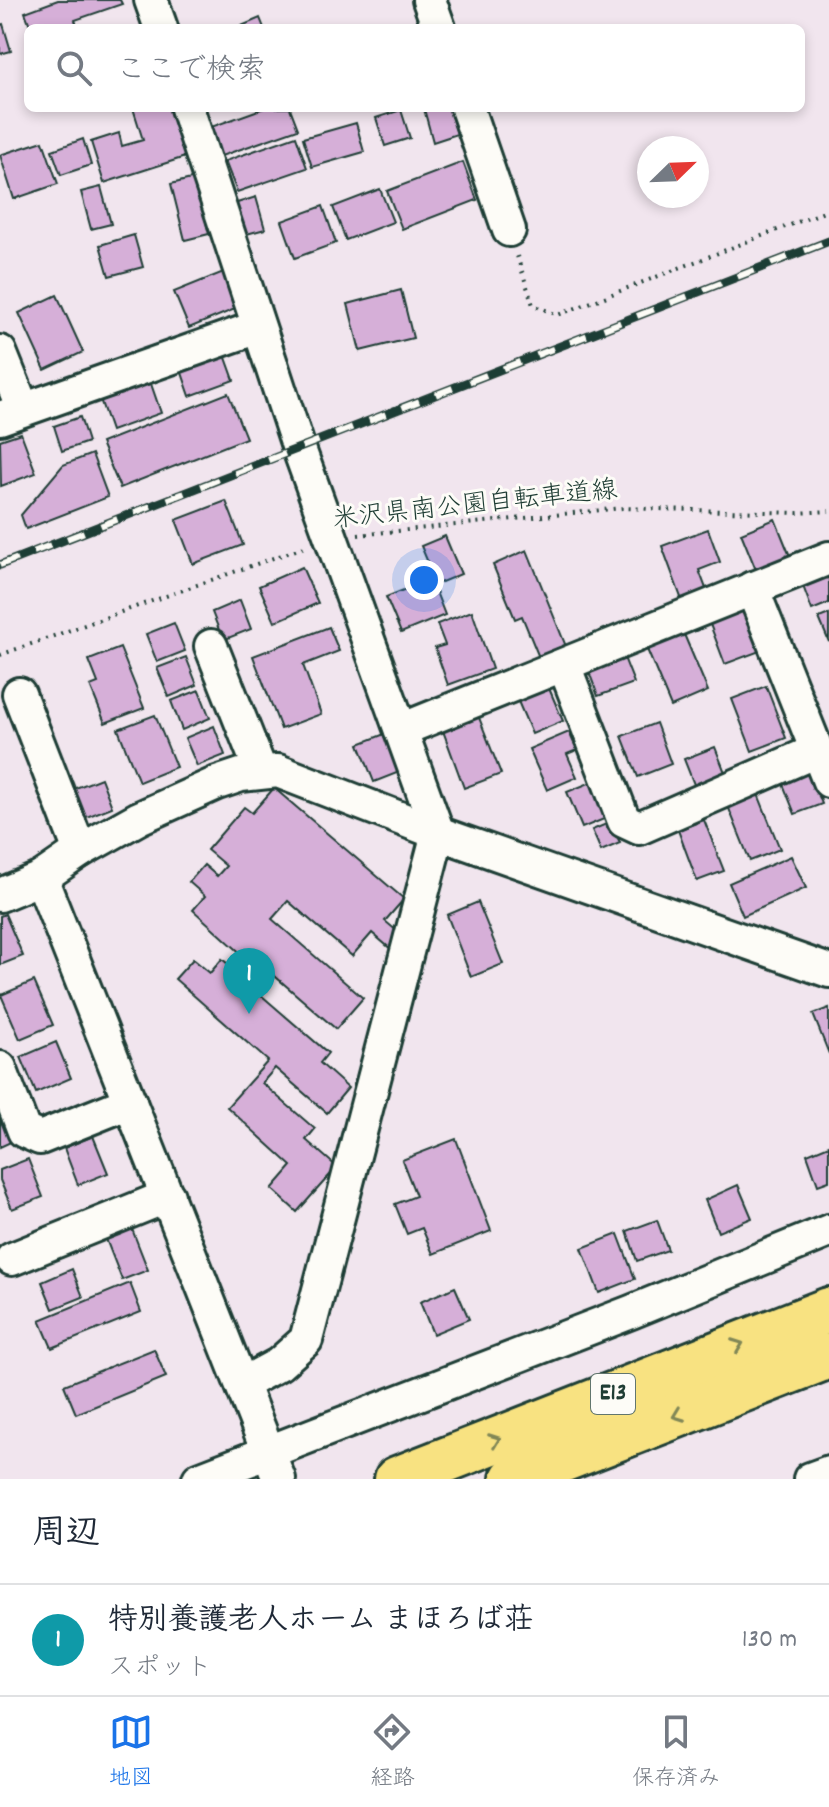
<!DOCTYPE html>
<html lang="ja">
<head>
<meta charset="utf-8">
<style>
	:root { --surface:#fff; --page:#f6f6f7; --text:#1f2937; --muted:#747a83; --line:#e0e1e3; --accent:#1a73e8 }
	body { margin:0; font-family:Dekko,"Klee One",sans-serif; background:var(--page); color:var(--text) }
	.compass { position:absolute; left:637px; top:136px; width:72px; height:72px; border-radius:50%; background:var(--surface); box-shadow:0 4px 12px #0003; rotate:67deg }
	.you { position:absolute; left:424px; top:580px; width:28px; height:28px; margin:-20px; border:6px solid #fff; border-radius:50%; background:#1a73e8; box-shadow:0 0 0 12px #1a73e833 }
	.badge { display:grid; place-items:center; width:52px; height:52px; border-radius:50%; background:var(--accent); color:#fff; font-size:26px; font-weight:700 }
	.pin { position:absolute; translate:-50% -66px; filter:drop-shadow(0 2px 4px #0008) }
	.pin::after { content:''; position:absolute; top:42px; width:28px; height:24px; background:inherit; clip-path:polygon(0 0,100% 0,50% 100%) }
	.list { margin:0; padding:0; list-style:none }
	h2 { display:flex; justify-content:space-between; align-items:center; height:104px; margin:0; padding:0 32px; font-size:34px }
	h2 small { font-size:26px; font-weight:400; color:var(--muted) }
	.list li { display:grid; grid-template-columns:52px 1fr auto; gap:24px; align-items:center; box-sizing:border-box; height:112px; padding:0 32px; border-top:2px solid var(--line) }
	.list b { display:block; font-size:30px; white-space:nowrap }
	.list p { margin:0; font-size:26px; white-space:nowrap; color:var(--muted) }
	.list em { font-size:26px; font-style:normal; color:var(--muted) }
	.icon { flex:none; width:44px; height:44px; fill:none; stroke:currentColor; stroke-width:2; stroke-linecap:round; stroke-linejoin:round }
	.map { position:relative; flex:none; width:829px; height:1479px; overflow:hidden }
	.search { position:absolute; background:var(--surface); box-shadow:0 4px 12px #0003; left:24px; right:24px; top:24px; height:88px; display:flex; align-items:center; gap:20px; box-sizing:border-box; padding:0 28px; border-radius:12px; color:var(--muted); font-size:30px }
	.sheet { height:216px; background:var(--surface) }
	nav { display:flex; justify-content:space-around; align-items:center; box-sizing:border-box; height:112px; border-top:2px solid var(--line); background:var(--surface); font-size:22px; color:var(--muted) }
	nav a { display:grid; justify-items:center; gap:4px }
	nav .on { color:var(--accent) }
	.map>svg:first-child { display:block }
	.building { fill:#d6afd8; stroke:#1f3d34; stroke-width:2 }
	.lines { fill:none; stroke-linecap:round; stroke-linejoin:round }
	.minor-casing { stroke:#1f3d34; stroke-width:38 }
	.highway-casing { stroke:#1f3d34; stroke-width:50 }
	.path { stroke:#1f3d34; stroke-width:4; stroke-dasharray:2 6; stroke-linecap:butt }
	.minor { stroke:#fdfcf7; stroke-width:32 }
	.highway { stroke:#f8e281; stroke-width:44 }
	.rail-casing { stroke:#1f3d34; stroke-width:9 }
	.rail { stroke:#fdfcf7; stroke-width:6; stroke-dasharray:18; stroke-linecap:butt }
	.oneway { stroke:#818757 }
	.labels { text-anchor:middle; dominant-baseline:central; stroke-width:6; stroke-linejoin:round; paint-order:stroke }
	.shield { fill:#fdfcf7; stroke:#62766e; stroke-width:2 }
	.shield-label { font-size:24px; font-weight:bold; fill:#1f3d34 }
	.street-label { font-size:26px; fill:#1f3d34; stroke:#fdfcf7 }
</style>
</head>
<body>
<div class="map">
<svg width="829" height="1479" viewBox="0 0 829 1479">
	<rect width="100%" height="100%" fill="#f1e5ee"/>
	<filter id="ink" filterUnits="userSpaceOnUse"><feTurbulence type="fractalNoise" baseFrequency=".0125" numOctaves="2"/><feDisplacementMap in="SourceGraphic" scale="16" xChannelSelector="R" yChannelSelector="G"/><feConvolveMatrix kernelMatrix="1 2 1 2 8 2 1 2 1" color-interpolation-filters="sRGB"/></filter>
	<g filter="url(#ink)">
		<!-- building -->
		<g class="building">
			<polygon points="58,0 120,0 122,4 75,20 78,28 31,28 25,12"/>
			<polygon points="260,18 264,28 237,28"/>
			<polygon points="3,24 11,51 0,54 0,25"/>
			<polygon points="133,108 169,108 185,157 104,183 91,142 119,133 122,146 143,140"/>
			<polygon points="264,108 290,108 298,129 221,156 211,127"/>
			<polygon points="449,108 457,134 433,142 424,109"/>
			<polygon points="401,110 410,138 385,146 376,118"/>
			<polygon points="356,123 364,152 312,167 303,138"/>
			<polygon points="296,136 307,168 237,192 225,161"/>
			<polygon points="83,139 91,165 61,175 52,150"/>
			<polygon points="43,141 58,184 14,199 0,155"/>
			<polygon points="463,162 477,200 402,229 387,191"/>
			<polygon points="195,178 209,234 185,240 171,184"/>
			<polygon points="101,187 111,224 91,229 81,192"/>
			<polygon points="380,189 393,222 346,240 333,207"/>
			<polygon points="256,197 265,229 243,235 234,204"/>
			<polygon points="323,206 336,243 295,258 282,221"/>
			<polygon points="134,235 143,267 109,276 100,245"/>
			<polygon points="226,271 240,307 189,328 174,292"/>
			<polygon points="401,290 413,338 360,351 348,304"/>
			<polygon points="57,295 83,352 45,370 19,313"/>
			<polygon points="224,352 234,380 190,396 180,367"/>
			<polygon points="150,381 161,413 111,431 100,399"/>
			<polygon points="228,393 246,438 120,488 101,443"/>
			<polygon points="80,417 88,442 62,451 54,426"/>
			<polygon points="21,433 36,473 1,486 0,440"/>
			<polygon points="92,454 108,497 26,529 21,515 63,465"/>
			<polygon points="226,501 243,545 193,564 176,520"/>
			<polygon points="775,519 792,561 758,575 741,533"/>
			<polygon points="708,529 720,562 699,570 708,594 683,603 662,546"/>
			<polygon points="445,536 461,574 437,584 421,546"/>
			<polygon points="527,550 567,649 540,660 522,616 515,619 493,565"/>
			<polygon points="829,566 829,603 812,610 800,578"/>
			<polygon points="302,567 318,603 275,622 259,586"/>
			<polygon points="431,579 445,615 401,633 386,597"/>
			<polygon points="240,600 251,629 223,640 212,612"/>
			<polygon points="742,606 760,651 725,664 708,619"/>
			<polygon points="472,611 492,669 448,685 435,648 445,645 437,624"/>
			<polygon points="829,614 829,642 819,618"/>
			<polygon points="174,623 185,651 157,662 146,634"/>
			<polygon points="329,627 339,651 303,665 321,714 281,729 253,656"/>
			<polygon points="683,632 708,691 671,707 646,647"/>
			<polygon points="120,648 144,708 105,723 90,686 98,683 89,660"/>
			<polygon points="623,655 634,683 598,696 588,669"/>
			<polygon points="186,657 197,685 169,697 157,668"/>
			<polygon points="548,686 563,721 532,734 517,699"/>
			<polygon points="766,686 786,738 752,751 732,699"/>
			<polygon points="199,690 210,718 182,730 171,701"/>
			<polygon points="155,715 176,767 139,782 118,729"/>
			<polygon points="478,715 501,774 464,788 442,728"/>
			<polygon points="656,723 671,764 638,777 622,736"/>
			<polygon points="214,726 225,755 197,766 185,738"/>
			<polygon points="569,732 577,750 567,754 577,777 547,790 529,749"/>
			<polygon points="387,733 402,771 374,782 359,744"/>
			<polygon points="715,747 726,775 695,787 684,759"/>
			<polygon points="808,768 822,804 795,814 781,779"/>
			<polygon points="101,778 112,807 84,818 73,789"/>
			<polygon points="594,781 609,817 582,828 567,792"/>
			<polygon points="274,788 404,899 385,921 404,937 392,950 372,933 352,956 288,901 272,919 363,998 336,1029 262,965 247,983 328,1053 320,1063 348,1088 327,1113 275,1068 262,1083 315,1129 306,1140 337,1167 297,1212 272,1189 292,1166 227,1107 268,1061 175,979 193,959 210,973 222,959 234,969 245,957 193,910 205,896 189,882 204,865 217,876 226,866 207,850 244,807 252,813"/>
			<polygon points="756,789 780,849 750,861 726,801"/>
			<polygon points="704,820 724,871 697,881 678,830"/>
			<polygon points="611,822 620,843 601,851 592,830"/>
			<polygon points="791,856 806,888 743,916 729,883"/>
			<polygon points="478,902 503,964 471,977 447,915"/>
			<polygon points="5,914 23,956 0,965 0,916"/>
			<polygon points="34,981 53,1025 20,1039 1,995"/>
			<polygon points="829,1008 829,1054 813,1014"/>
			<polygon points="56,1042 71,1078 36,1093 21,1057"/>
			<polygon points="0,1106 15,1140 0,1147"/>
			<polygon points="93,1136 108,1173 78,1185 64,1148"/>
			<polygon points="456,1139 491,1231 433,1254 422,1228 407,1234 395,1204 416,1196 402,1160"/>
			<polygon points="829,1145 829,1181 818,1185 807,1154"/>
			<polygon points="28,1159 43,1197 12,1209 0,1180 0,1170"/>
			<polygon points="738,1185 752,1218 718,1232 705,1200"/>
			<polygon points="657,1220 668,1250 637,1261 627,1231"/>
			<polygon points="132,1229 148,1270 122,1280 106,1239"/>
			<polygon points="618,1234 635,1279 599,1293 582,1248"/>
			<polygon points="72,1269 83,1297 53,1309 42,1282"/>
			<polygon points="130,1283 141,1312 52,1348 40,1320"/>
			<polygon points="455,1287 469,1319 433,1334 420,1302"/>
			<polygon points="154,1349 166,1377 76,1414 64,1385"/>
		</g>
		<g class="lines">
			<!-- minor casing -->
			<g class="minor-casing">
				<g id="minor">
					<polyline points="151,0 161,28"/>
					<polyline points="429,0 439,28"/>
					<polyline points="187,108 299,449 438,833 306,1340 279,1364 242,1384"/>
					<polyline points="467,108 509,230"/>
					<polyline points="0,352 23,409"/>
					<polyline points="0,418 258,327"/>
					<polyline points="752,588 829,781"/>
					<polyline points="211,646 261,772"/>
					<polyline points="564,665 624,821 639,828 816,751"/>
					<polyline points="19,694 80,851"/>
					<polyline points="401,730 829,558"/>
					<polyline points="41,878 279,1479"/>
					<polyline points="0,895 41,878 80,851 139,818 217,783 241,775 278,771 438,833 829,971"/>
					<polyline points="0,1068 24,1131 40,1138 130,1102"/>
					<polyline points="12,1259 168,1196"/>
					<polyline points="199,1479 631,1312 829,1231"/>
					<polyline points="810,1479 829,1472"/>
				</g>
			</g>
			<!-- highway casing -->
			<g class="highway-casing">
				<g id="highway">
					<polyline points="397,1479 829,1310"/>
					<polyline points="513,1479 829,1356"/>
				</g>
			</g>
			<!-- path -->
			<g class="path">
				<polyline points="517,256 533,305 558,315 829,210"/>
				<polyline points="358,535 622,508 798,513 829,511"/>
				<polyline points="0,655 307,546"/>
			</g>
			<!-- minor -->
			<use href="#minor" class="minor"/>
			<!-- highway -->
			<use href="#highway" class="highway"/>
			<!-- rail casing -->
			<g class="rail-casing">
				<polyline id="rail" points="0,565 829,241"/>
			</g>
			<!-- rail -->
			<use href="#rail" class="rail"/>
		</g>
		<!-- one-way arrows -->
		<defs><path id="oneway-chevron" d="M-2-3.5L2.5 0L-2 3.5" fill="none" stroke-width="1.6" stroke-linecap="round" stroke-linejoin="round" transform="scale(2)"/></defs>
		<g class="oneway">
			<use href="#oneway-chevron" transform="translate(738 1345) rotate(-21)"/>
			<use href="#oneway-chevron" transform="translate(678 1415) rotate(159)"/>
			<use href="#oneway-chevron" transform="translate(495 1440) rotate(-21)"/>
		</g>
	</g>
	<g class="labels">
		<!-- shield labels -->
		<rect class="shield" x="591" y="1374" width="44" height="40" rx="6"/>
		<g class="shield-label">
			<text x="613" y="1394">E13</text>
		</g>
		<!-- street labels -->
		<g class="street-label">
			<text transform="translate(475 506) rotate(-6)">米沢県南公園自転車道線</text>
		</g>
	</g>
</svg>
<svg class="compass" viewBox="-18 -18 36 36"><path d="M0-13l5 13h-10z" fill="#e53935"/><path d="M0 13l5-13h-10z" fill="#747a83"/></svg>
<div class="you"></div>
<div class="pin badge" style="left:249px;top:1014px;background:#0f9aa8">1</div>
<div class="search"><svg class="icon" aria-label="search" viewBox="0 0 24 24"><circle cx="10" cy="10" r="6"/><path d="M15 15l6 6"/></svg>ここで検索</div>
</div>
<section class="sheet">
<h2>周辺<small></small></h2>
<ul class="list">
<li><span class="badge" style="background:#0f9aa8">1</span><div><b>特別養護老人ホーム まほろば荘</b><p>スポット</p></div><em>130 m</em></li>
</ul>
</section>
<nav>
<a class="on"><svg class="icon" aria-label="map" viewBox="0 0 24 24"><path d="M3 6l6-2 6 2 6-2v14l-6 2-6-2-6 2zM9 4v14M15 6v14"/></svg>地図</a>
<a><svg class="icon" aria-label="directions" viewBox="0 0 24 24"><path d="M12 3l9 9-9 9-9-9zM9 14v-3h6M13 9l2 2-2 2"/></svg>経路</a>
<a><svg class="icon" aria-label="saved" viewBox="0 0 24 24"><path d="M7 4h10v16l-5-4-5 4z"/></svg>保存済み</a>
</nav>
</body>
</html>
